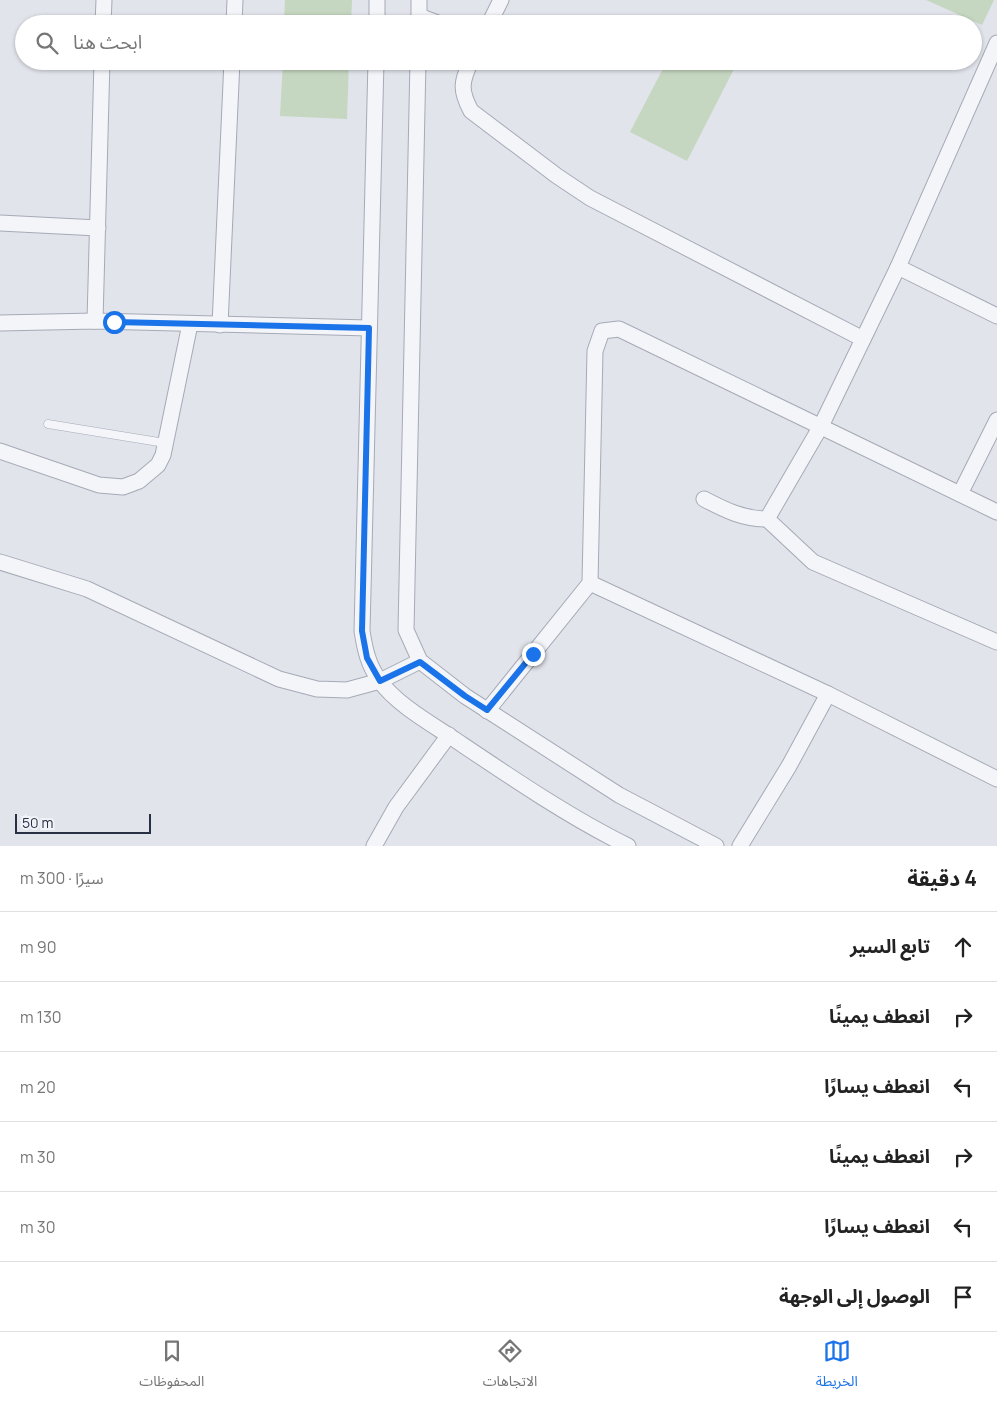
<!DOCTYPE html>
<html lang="ar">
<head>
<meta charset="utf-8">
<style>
	:root { --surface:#fff; --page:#f2f2f2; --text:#222; --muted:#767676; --line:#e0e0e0; --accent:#1a73e8 }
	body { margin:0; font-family:Manrope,"Noto Sans Arabic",sans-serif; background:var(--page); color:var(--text); direction:rtl }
	.scale { position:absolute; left:15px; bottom:12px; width:136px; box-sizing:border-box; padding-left:5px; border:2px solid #283044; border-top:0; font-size:14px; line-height:18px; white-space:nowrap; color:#283044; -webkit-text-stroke:4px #f1f3f8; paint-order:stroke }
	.stop { position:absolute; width:15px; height:15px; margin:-11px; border:4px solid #1a73e8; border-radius:50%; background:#fff }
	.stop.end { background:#1a73e8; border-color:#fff; box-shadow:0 1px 5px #0008 }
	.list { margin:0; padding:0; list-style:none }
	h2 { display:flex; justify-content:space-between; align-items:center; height:65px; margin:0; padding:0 20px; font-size:21px }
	h2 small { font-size:16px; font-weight:400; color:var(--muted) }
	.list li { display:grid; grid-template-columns:32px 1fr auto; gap:15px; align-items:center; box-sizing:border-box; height:70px; padding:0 20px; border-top:1px solid var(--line) }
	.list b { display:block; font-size:19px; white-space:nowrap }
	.list em { font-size:16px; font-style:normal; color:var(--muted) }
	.icon { flex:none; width:28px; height:28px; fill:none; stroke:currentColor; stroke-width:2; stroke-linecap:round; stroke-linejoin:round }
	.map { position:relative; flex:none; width:997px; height:846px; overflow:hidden; direction:ltr }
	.search { position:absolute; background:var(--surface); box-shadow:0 1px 4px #0004; left:15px; right:15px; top:15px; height:55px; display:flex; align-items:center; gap:12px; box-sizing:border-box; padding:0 18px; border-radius:28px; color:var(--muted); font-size:19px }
	.sheet { height:485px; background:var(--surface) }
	nav { display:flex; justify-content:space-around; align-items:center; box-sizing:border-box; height:70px; border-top:1px solid var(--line); background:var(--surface); font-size:14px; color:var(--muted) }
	nav a { display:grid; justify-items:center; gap:2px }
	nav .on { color:var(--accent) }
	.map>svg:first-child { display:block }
	.green { fill:#c5d6c1 }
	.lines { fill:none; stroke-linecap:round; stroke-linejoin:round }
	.service-casing { stroke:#a6aab6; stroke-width:9 }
	.minor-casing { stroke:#a6aab6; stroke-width:17 }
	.service { stroke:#f4f5f9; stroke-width:8 }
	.minor { stroke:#f4f5f9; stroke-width:15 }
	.route { stroke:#1a73e8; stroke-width:6 }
</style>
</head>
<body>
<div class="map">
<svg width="997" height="846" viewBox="0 0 997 846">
	<rect width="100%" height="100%" fill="#e1e4eb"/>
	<!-- green -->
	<g class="green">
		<polygon points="285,0 352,0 351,24 284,24"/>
		<polygon points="926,0 994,0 982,25"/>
		<polygon points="283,61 349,61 347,119 280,116"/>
		<polygon points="667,61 738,61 687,161 630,132"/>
	</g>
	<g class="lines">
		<!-- service casing -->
		<g class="service-casing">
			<polyline id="service" points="48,424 165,443"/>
		</g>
		<!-- minor casing -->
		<g class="minor-casing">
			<g id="minor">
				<polyline points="419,16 440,24"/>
				<polyline points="103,24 104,0"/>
				<polyline points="234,24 235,0"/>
				<polyline points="377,24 377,0"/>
				<polyline points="419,24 419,0"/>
				<polyline points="489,24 501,0"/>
				<path d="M376 61 362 631C365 650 368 664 379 680 396 704 430 723 454 739 509 776 569 817 628 846"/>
				<polyline points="418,61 406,630 420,661 465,696 619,795 716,846"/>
				<path d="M471 61C461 82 460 90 471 111L557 176 590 198 863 339"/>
				<polyline points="0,223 98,228"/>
				<polyline points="898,267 997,316"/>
				<polyline points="95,321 102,61"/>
				<polyline points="0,323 95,321 369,328"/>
				<polyline points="220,325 232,61"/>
				<polyline points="0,451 99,485 123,487 139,481 158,465 163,455 190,324"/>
				<polyline points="960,494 997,420"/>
				<path d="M704 499C725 510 743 519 767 519L821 426 898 267 997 43"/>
				<polyline points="767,519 813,562 997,642"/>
				<polyline points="0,562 87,589 279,679 317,689 347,690 380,681 420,661"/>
				<polyline points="590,583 828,694 997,779"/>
				<polyline points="487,711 590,583 595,351 602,331 619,329 997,512"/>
				<polyline points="374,846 396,807 449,735"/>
				<polyline points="740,846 789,766 828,694"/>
			</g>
		</g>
		<!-- service -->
		<use href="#service" class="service"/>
		<!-- minor -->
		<use href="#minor" class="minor"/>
	</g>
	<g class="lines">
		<!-- route -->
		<polyline class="route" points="114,322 369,328 362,631 367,658 380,681 420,662 465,696 487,710 533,654"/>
	</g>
</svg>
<div class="scale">50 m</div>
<div class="stop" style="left:114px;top:322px"></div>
<div class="stop end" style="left:533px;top:654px"></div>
<div class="search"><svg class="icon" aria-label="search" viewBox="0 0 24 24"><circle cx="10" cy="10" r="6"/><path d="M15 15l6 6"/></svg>ابحث هنا</div>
</div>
<section class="sheet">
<h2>4 دقيقة<small>سيرًا · 300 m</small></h2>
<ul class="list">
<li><svg class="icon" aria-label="ahead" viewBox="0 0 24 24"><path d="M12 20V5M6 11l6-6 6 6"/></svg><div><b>تابع السير</b></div><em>90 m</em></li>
<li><svg class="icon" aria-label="right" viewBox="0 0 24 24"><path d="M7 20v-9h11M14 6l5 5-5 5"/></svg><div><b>انعطف يمينًا</b></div><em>130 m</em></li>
<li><svg class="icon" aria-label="left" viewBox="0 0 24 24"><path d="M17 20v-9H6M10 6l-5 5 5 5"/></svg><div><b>انعطف يسارًا</b></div><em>20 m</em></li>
<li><svg class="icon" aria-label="right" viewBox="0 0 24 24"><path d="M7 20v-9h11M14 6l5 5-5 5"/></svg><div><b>انعطف يمينًا</b></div><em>30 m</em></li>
<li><svg class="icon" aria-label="left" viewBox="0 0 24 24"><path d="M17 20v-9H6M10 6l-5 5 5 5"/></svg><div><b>انعطف يسارًا</b></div><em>30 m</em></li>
<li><svg class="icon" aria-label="arrive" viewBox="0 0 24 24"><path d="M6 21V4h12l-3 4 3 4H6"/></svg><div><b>الوصول إلى الوجهة</b></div></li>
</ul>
</section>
<nav>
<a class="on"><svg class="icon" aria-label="map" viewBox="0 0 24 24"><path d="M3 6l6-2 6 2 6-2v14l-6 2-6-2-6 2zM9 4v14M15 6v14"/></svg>الخريطة</a>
<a><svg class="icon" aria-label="directions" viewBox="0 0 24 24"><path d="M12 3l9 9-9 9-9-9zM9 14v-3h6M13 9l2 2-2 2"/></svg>الاتجاهات</a>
<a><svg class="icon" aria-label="saved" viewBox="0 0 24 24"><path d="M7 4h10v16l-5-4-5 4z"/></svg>المحفوظات</a>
</nav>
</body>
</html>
